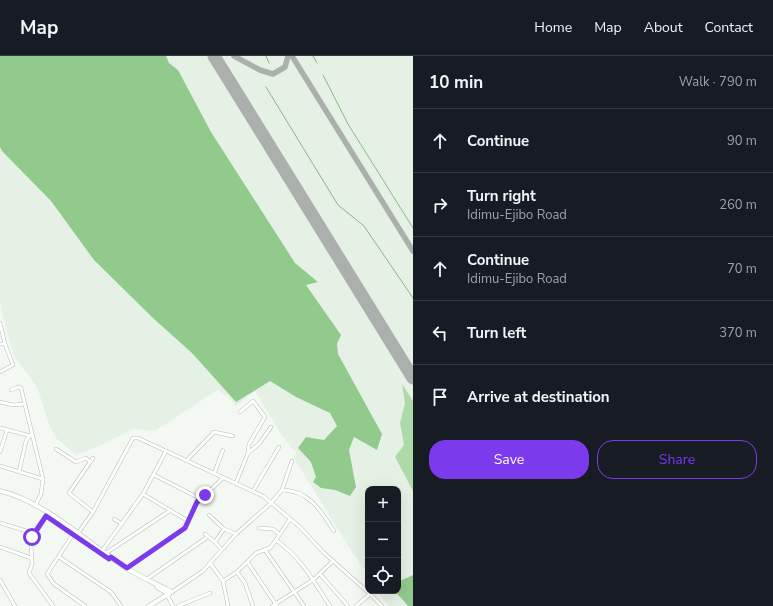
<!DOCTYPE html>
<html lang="en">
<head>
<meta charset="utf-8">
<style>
	:root { --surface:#171b24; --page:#20242c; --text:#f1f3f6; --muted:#9ea1a6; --line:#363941; --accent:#7c3aed }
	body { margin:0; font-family:"Nunito Sans",sans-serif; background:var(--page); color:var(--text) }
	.controls { position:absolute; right:12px; bottom:12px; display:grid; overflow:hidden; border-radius:8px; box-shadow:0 4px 16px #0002 }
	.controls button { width:36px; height:36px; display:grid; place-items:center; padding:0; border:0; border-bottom:1px solid var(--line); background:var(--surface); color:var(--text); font:20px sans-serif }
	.stop { position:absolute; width:12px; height:12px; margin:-9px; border:3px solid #7c3aed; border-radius:50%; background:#fff }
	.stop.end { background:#7c3aed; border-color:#fff; box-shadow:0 1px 4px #0008 }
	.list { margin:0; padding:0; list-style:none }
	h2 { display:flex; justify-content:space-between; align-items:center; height:52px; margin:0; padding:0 16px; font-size:17px }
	h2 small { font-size:13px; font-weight:400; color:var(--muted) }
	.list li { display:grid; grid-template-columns:26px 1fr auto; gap:12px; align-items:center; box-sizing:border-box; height:64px; padding:0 16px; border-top:1px solid var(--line) }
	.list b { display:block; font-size:15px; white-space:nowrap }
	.list p { margin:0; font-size:13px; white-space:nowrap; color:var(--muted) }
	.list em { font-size:13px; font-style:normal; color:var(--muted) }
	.actions { display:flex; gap:8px; padding:12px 16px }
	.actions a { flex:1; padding:9px 0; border:1px solid var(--accent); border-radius:16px; text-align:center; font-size:14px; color:var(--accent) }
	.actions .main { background:var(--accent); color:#fff }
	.icon { flex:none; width:22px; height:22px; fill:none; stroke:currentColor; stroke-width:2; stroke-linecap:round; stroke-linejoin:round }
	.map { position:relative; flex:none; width:413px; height:550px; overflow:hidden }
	header { display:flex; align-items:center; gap:24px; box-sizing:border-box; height:56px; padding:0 20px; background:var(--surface); border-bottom:1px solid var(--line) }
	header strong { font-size:19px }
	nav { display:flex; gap:22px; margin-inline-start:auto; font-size:14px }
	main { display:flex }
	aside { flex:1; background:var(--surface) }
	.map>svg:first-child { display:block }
	.built { fill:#e6f1e5 }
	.green { fill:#aed9a9 }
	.forest { fill:#92ca8d }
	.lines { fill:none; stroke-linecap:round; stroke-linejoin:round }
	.stream { stroke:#84bb7f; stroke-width:1 }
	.taxiway { stroke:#acb0ac; stroke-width:5.5 }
	.runway { stroke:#acb0ac; stroke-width:13 }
	.minor-casing { stroke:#b8bdb7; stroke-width:4 }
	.major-casing { stroke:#b8bdb7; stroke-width:5 }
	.minor { stroke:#fff; stroke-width:3 }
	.major { stroke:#fff; stroke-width:4 }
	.route { stroke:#7c3aed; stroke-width:5 }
</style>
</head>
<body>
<header>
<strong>Map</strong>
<nav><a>Home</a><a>Map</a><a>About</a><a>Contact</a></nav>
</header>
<main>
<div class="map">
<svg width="413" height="550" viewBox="0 0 413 550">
	<rect width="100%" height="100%" fill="#f3f8f3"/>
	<!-- built -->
	<polygon class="built" points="0,0 413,0 413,550 388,550 378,535 398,535 398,433 368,433 368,518 352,496 294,402 296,397 283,381 255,335 236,350 229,342 217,334 155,375 134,373 104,388 76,399 56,382 50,371 37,331 14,300 2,258 0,244"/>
	<!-- green -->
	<polygon class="green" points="402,328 413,345 413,435 395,401 404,389 400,367 405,347"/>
	<!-- forest -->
	<g class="forest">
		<polygon points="0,0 166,0 169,7 178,14 211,76 295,207 318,226 306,229 341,279 337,288 338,298 382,378 377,394 354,381 349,394 356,431 350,440 335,434 321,432 313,426 316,421 311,406 298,392 306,381 324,384 337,370 330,357 296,341 270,325 236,346 192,297 154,263 94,204 51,145 2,95 0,91"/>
		<polygon points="413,519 413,550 408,550 395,535 398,535 398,526"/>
	</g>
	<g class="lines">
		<!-- stream -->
		<g class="stream">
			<polyline points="266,0 269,7"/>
			<polyline points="313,0 317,7"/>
			<polyline points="323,19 348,68 413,172"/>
			<polyline points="266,31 338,149 364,170 413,242"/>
		</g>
		<!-- taxiway -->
		<g class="taxiway">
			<polyline points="234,0 260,14 273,18 285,11 288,0"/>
			<polyline points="292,0 413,195"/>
		</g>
		<!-- runway -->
		<polyline class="runway" points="214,0 413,322"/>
		<!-- minor casing -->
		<g class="minor-casing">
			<g id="minor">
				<polyline points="0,267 5,288 0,288"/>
				<polyline points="0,316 13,309 5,288"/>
				<polyline points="11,334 18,331 21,332 43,423 41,438 35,450"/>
				<polyline points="0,346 13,349 24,348"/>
				<polyline points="0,372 31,380"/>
				<polyline points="56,393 76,406 86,402 90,406"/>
				<polyline points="0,396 7,374"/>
				<polyline points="248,397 259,388 271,371"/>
				<polyline points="93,402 69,437 93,456"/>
				<polyline points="186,405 214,376 233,380"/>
				<polyline points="0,410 43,423"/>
				<polyline points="19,416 26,385 30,379"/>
				<polyline points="214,418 223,394"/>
				<polyline points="154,419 201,443"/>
				<polyline points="236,427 248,397 249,388 265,361 253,345 240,356"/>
				<path d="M282 434C309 434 321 455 334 475"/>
				<polyline points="253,435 279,391"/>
				<polyline points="143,438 188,465"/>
				<polyline points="209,459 224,473 236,478"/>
				<polyline points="114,463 122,468"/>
				<path d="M290 463 276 484C303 504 312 523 330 550"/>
				<polyline points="0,467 33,477 31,487 32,508 29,517 53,550"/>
				<polyline points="259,472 273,473 279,478"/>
				<polyline points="33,477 46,460"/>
				<polyline points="74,477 47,518 54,528 85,550"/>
				<polyline points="78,477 93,456 133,382 138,382 263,440 300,471 323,496 370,538 356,550"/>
				<polyline points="205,478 215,486"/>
				<polyline points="0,491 31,502"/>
				<polyline points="221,493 215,486 224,473"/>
				<polyline points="265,494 304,550"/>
				<polyline points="102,495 143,438 166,395"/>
				<polyline points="106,497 171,454"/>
				<polyline points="59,501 111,536 121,550"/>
				<polyline points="210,507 223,525 228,550"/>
				<polyline points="248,507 277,550"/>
				<polyline points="127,512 185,472 197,447 223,422"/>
				<polyline points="237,516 256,497 270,492 276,484"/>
				<polyline points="320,518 348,550"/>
				<polyline points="147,523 206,482"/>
				<polyline points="0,524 15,550"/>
				<polyline points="223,525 237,516 245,527 253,550"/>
				<polyline points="172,536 203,515 236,478 271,447 282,434 292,405"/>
				<polyline points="370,538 382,550"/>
				<polyline points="167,539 173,550"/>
				<polyline points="178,550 210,537"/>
				<polyline points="272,550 313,524 333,505"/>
			</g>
		</g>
		<!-- major casing -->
		<g class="major-casing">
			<g id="major">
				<path d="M0 435C44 445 88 487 126 512 140 521 157 528 172 536"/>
				<polyline points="157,531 169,538"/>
				<polyline points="149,550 170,537"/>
			</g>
		</g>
		<!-- minor -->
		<use href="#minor" class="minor"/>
		<!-- major -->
		<use href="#major" class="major"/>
	</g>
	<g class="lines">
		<!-- route -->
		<polyline class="route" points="32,481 46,460 109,503 111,501 127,512 185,472 197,446 205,439"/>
	</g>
</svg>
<div class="controls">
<button>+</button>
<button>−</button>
<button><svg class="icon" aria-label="locate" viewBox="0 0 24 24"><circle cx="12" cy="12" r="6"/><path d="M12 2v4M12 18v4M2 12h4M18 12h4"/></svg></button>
</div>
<div class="stop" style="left:32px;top:481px"></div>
<div class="stop end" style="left:205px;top:439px"></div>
</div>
<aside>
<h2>10 min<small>Walk · 790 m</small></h2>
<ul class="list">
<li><svg class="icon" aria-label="ahead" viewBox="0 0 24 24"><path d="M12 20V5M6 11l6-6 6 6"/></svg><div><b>Continue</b></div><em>90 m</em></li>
<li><svg class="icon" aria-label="right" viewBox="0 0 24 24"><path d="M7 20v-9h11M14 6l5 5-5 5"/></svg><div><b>Turn right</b><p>Idimu-Ejibo Road</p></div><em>260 m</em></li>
<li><svg class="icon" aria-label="ahead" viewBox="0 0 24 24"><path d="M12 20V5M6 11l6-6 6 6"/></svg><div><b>Continue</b><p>Idimu-Ejibo Road</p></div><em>70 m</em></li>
<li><svg class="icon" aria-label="left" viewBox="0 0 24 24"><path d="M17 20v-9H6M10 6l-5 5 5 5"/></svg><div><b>Turn left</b></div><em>370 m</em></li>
<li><svg class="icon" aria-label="arrive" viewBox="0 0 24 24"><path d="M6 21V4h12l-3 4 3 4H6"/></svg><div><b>Arrive at destination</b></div></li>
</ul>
<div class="actions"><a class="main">Save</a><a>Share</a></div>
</aside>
</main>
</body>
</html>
